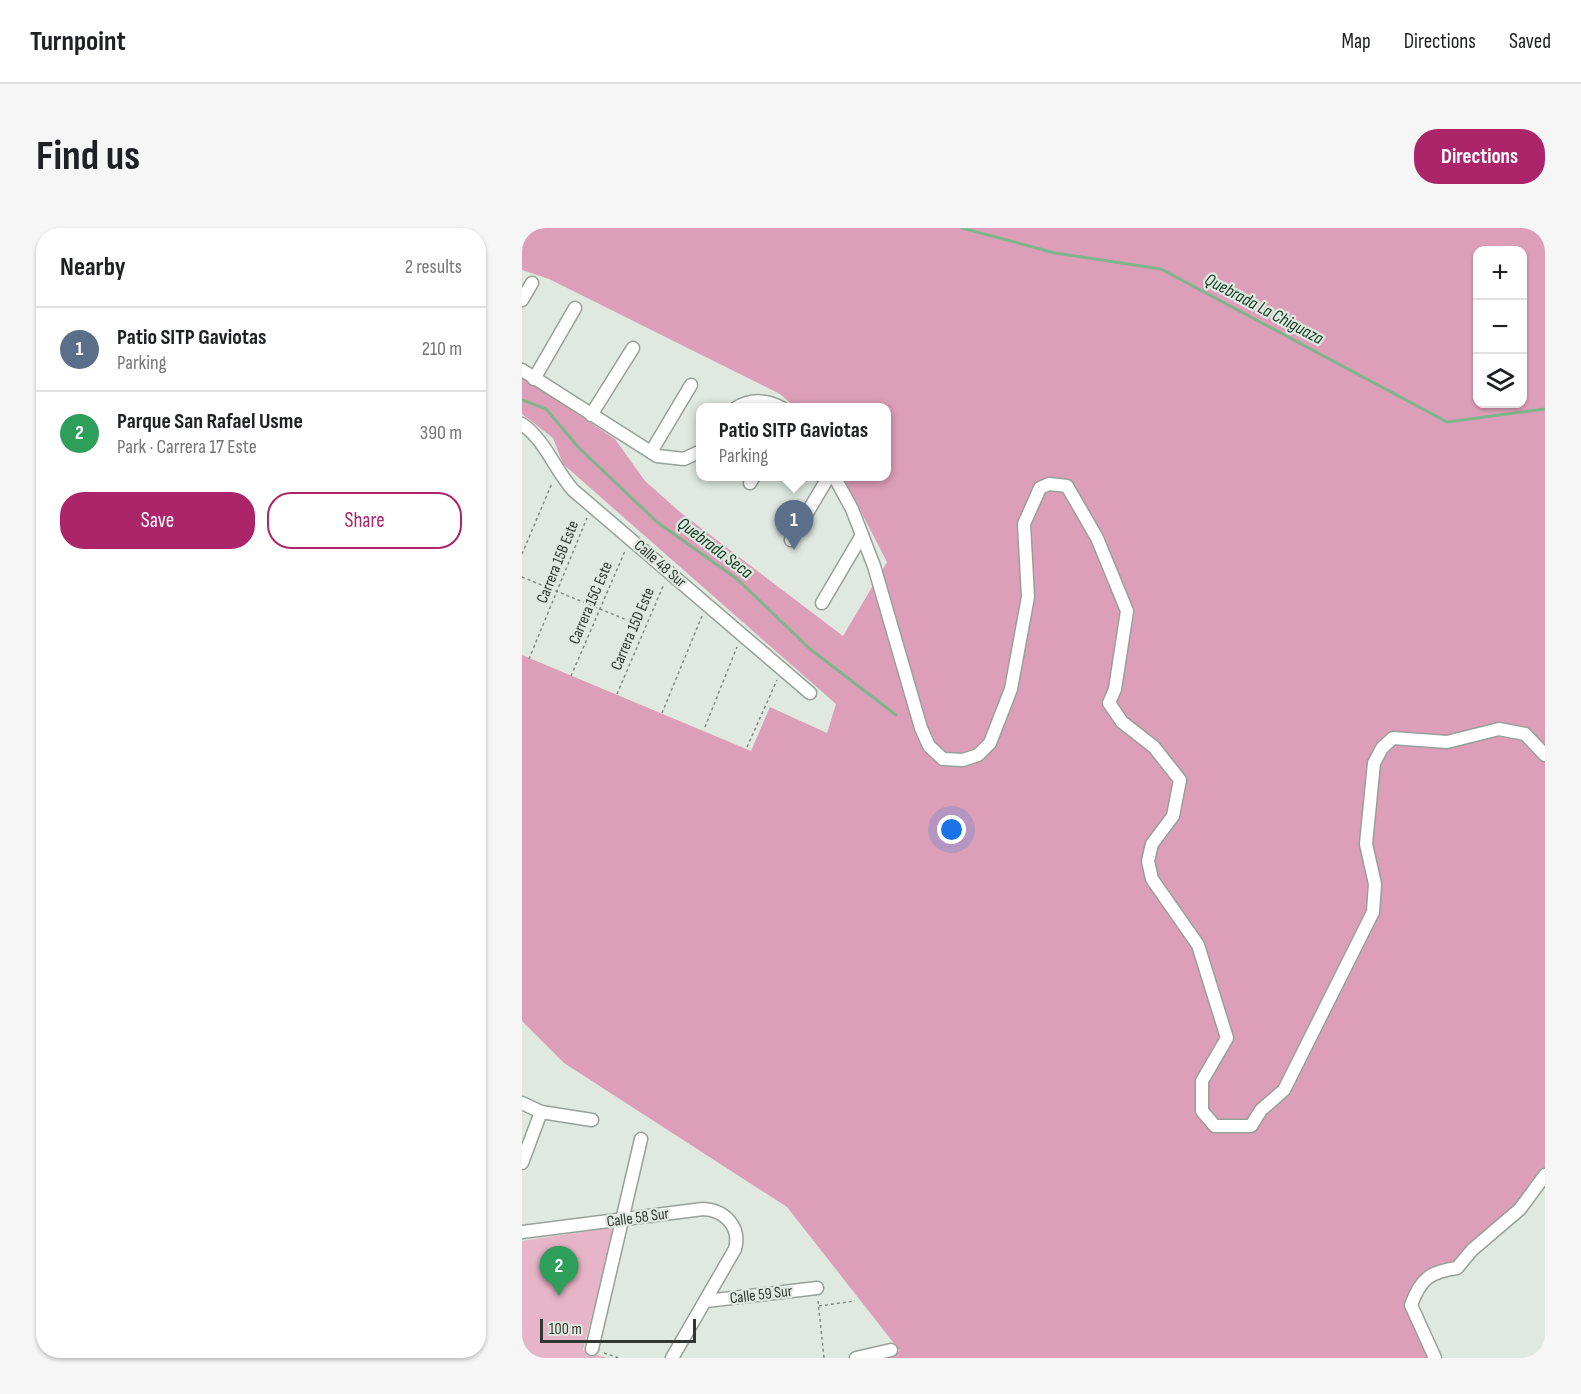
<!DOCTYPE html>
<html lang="en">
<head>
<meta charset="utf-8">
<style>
	:root { --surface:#fff; --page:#f6f6f6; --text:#202124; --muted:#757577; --line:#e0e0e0; --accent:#ac256b }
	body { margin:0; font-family:"Sofia Sans Condensed",sans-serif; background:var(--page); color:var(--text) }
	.controls { position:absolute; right:18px; top:18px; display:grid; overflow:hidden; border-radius:12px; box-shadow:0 2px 4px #0004 }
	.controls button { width:54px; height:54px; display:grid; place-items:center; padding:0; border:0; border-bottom:2px solid var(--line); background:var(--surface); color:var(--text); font:30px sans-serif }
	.scale { position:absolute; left:18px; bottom:15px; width:156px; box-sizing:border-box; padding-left:6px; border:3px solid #333734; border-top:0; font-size:16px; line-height:21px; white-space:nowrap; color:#333734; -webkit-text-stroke:4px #dfe9e1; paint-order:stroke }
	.you { position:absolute; left:430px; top:602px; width:21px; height:21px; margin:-15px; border:4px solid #fff; border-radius:50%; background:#1a73e8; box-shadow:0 0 0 9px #1a73e833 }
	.badge { display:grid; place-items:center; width:39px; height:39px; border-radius:50%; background:var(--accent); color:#fff; font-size:20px; font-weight:700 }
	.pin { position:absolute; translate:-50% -50px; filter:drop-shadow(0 2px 3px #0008) }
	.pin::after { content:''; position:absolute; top:32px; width:21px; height:18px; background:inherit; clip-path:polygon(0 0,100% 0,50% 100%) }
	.popup { position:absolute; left:174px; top:175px; width:195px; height:78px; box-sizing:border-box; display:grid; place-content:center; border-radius:12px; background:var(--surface); filter:drop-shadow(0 2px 4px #0005); font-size:20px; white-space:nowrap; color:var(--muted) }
	.popup b { font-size:22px; color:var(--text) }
	.popup::after { content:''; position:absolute; left:50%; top:100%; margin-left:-12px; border:12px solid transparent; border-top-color:var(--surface) }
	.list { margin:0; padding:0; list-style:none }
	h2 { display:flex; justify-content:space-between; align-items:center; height:78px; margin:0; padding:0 24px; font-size:26px }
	h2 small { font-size:20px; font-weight:400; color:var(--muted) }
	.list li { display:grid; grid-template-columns:39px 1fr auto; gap:18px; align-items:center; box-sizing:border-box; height:84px; padding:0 24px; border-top:2px solid var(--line) }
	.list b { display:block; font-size:22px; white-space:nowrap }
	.list p { margin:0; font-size:20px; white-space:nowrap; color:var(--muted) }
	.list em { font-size:20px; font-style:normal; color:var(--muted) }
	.actions { display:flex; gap:12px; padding:18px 24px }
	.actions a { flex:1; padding:14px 0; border:2px solid var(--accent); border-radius:24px; text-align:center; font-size:21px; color:var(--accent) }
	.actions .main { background:var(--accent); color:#fff }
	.icon { flex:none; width:33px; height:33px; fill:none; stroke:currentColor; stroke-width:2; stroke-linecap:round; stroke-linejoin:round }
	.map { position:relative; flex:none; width:1023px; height:1130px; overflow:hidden; border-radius:24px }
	header { display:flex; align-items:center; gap:36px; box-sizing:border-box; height:84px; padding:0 30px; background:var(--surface); border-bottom:2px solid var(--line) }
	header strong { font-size:28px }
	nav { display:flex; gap:33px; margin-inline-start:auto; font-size:21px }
	.intro { display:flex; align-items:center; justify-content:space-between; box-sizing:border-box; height:144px; padding:0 36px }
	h1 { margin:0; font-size:42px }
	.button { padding:15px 27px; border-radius:24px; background:var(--accent); color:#fff; font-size:21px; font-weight:700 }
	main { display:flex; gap:36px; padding:0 36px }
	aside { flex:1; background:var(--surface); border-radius:24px; box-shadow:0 2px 4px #0004 }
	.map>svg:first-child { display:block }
	.green { fill:#e7b5c8 }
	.forest { fill:#dd9fb7; fill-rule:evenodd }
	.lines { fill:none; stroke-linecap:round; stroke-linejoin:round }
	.stream { stroke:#7eb48e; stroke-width:3 }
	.minor-casing { stroke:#97a099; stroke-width:15 }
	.path { stroke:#838a85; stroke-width:1.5; stroke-dasharray:3 3; stroke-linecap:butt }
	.minor { stroke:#fff; stroke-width:12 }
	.labels { text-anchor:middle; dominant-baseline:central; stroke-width:4.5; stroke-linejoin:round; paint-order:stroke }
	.street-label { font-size:16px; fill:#333734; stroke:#dfe9e1 }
	.water-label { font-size:18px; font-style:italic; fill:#113b22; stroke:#dfe9e1 }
</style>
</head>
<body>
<header>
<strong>Turnpoint</strong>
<nav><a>Map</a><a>Directions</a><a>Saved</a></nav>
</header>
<div class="intro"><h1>Find us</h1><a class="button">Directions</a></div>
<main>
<aside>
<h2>Nearby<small>2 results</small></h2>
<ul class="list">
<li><span class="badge" style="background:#5c6f8a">1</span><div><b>Patio SITP Gaviotas</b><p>Parking</p></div><em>210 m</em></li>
<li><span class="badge" style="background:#2e9e5b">2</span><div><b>Parque San Rafael Usme</b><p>Park · Carrera 17 Este</p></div><em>390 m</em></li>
</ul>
<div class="actions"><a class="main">Save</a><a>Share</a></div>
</aside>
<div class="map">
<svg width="1023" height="1130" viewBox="0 0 1023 1130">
	<rect width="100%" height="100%" fill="#dfe9e1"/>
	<!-- green -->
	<polygon class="green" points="93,999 61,1122 85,1130 0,1130 0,1013"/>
	<!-- forest -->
	<path class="forest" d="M0 0H1023V945L950 1022 896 1058 898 1097 913 1130H346L378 1123 265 979 42 835 0 793V427L229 523 248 479 305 505 314 476 41 236 31 210 0 186V149L93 211 123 253 158 284 321 408 365 334 321 249 365 248V180L273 179 258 166 27 51 0 42ZM956 22H1000V176H956Z"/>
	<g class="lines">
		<!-- stream -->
		<g class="stream">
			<polyline points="440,0 533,25 639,41 925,194 1023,181"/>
			<polyline points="0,172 24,181 57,220 135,294 215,351 288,421 374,487"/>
		</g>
		<!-- minor casing -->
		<g class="minor-casing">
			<g id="minor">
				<polyline points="0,72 10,55"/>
				<polyline points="0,142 135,228 162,231 179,223"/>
				<polyline points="12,151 53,80"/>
				<path d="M214 180C230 170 245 172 260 180"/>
				<polyline points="69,187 111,120"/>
				<path d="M0 196C24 213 32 241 51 262L288 465"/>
				<polyline points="129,224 169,157"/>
				<polyline points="312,248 330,281 352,338 399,500 407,518 421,531 441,532 456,527 468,515 489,461 506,369 502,296 518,260 527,256 545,258 575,310 605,383 593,461 587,475 600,494 632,519 658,552 651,588 630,616 626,633 630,651 676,717 705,810 680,853 680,883 693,898 729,898 739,882 762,862 851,684 853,656 844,616 852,535 860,520 871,510 925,514 977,501 1003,506 1023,527"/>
				<polyline points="228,255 232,248"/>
				<polyline points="269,312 307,248"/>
				<polyline points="300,375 340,307"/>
				<polyline points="0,875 19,884 70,892"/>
				<polyline points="0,935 19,884"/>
				<path d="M0 1004 181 981C203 982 219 999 213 1021L150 1130"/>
				<polyline points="184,1073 295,1060"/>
				<polyline points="70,1121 119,911"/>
				<polyline points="334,1130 369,1122"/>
				<path d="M913 1130 889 1077C899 1050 908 1044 935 1040L950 1022 998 981 1023 947"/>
			</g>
		</g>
		<!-- path -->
		<g class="path">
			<polyline points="0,326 30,255"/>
			<polyline points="0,349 122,399"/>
			<polyline points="7,431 65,290"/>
			<polyline points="49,448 103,323"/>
			<polyline points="95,466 142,356"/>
			<polyline points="140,485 180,388"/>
			<polyline points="183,499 215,419"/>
			<polyline points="225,519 255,452"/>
			<polyline points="296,1073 302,1130"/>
			<polyline points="297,1078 333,1073"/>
			<polyline points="82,1125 97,1130"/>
		</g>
		<!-- minor -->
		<use href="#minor" class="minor"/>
	</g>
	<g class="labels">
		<!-- street labels -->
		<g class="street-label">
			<text transform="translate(36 334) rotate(-68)">Carrera 15B Este</text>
			<text transform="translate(138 336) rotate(41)">Calle 48 Sur</text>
			<text transform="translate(69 375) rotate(-67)">Carrera 15C Este</text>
			<text transform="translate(111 401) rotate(-67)">Carrera 15D Este</text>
			<text transform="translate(116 990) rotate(-8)">Calle 58 Sur</text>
			<text transform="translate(239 1067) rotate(-7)">Calle 59 Sur</text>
		</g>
		<!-- water labels -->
		<g class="water-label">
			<text transform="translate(742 81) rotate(28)">Quebrada La Chiguaza</text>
			<text transform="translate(193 320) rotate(37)">Quebrada Seca</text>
		</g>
	</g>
</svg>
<div class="controls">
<button>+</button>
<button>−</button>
<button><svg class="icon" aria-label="layers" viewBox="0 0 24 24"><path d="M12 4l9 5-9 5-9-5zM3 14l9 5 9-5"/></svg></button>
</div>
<div class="scale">100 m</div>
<div class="you"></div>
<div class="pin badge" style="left:272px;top:322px;background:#5c6f8a">1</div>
<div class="popup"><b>Patio SITP Gaviotas</b>Parking</div>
<div class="pin badge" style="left:37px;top:1068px;background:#2e9e5b">2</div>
</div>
</main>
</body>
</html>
